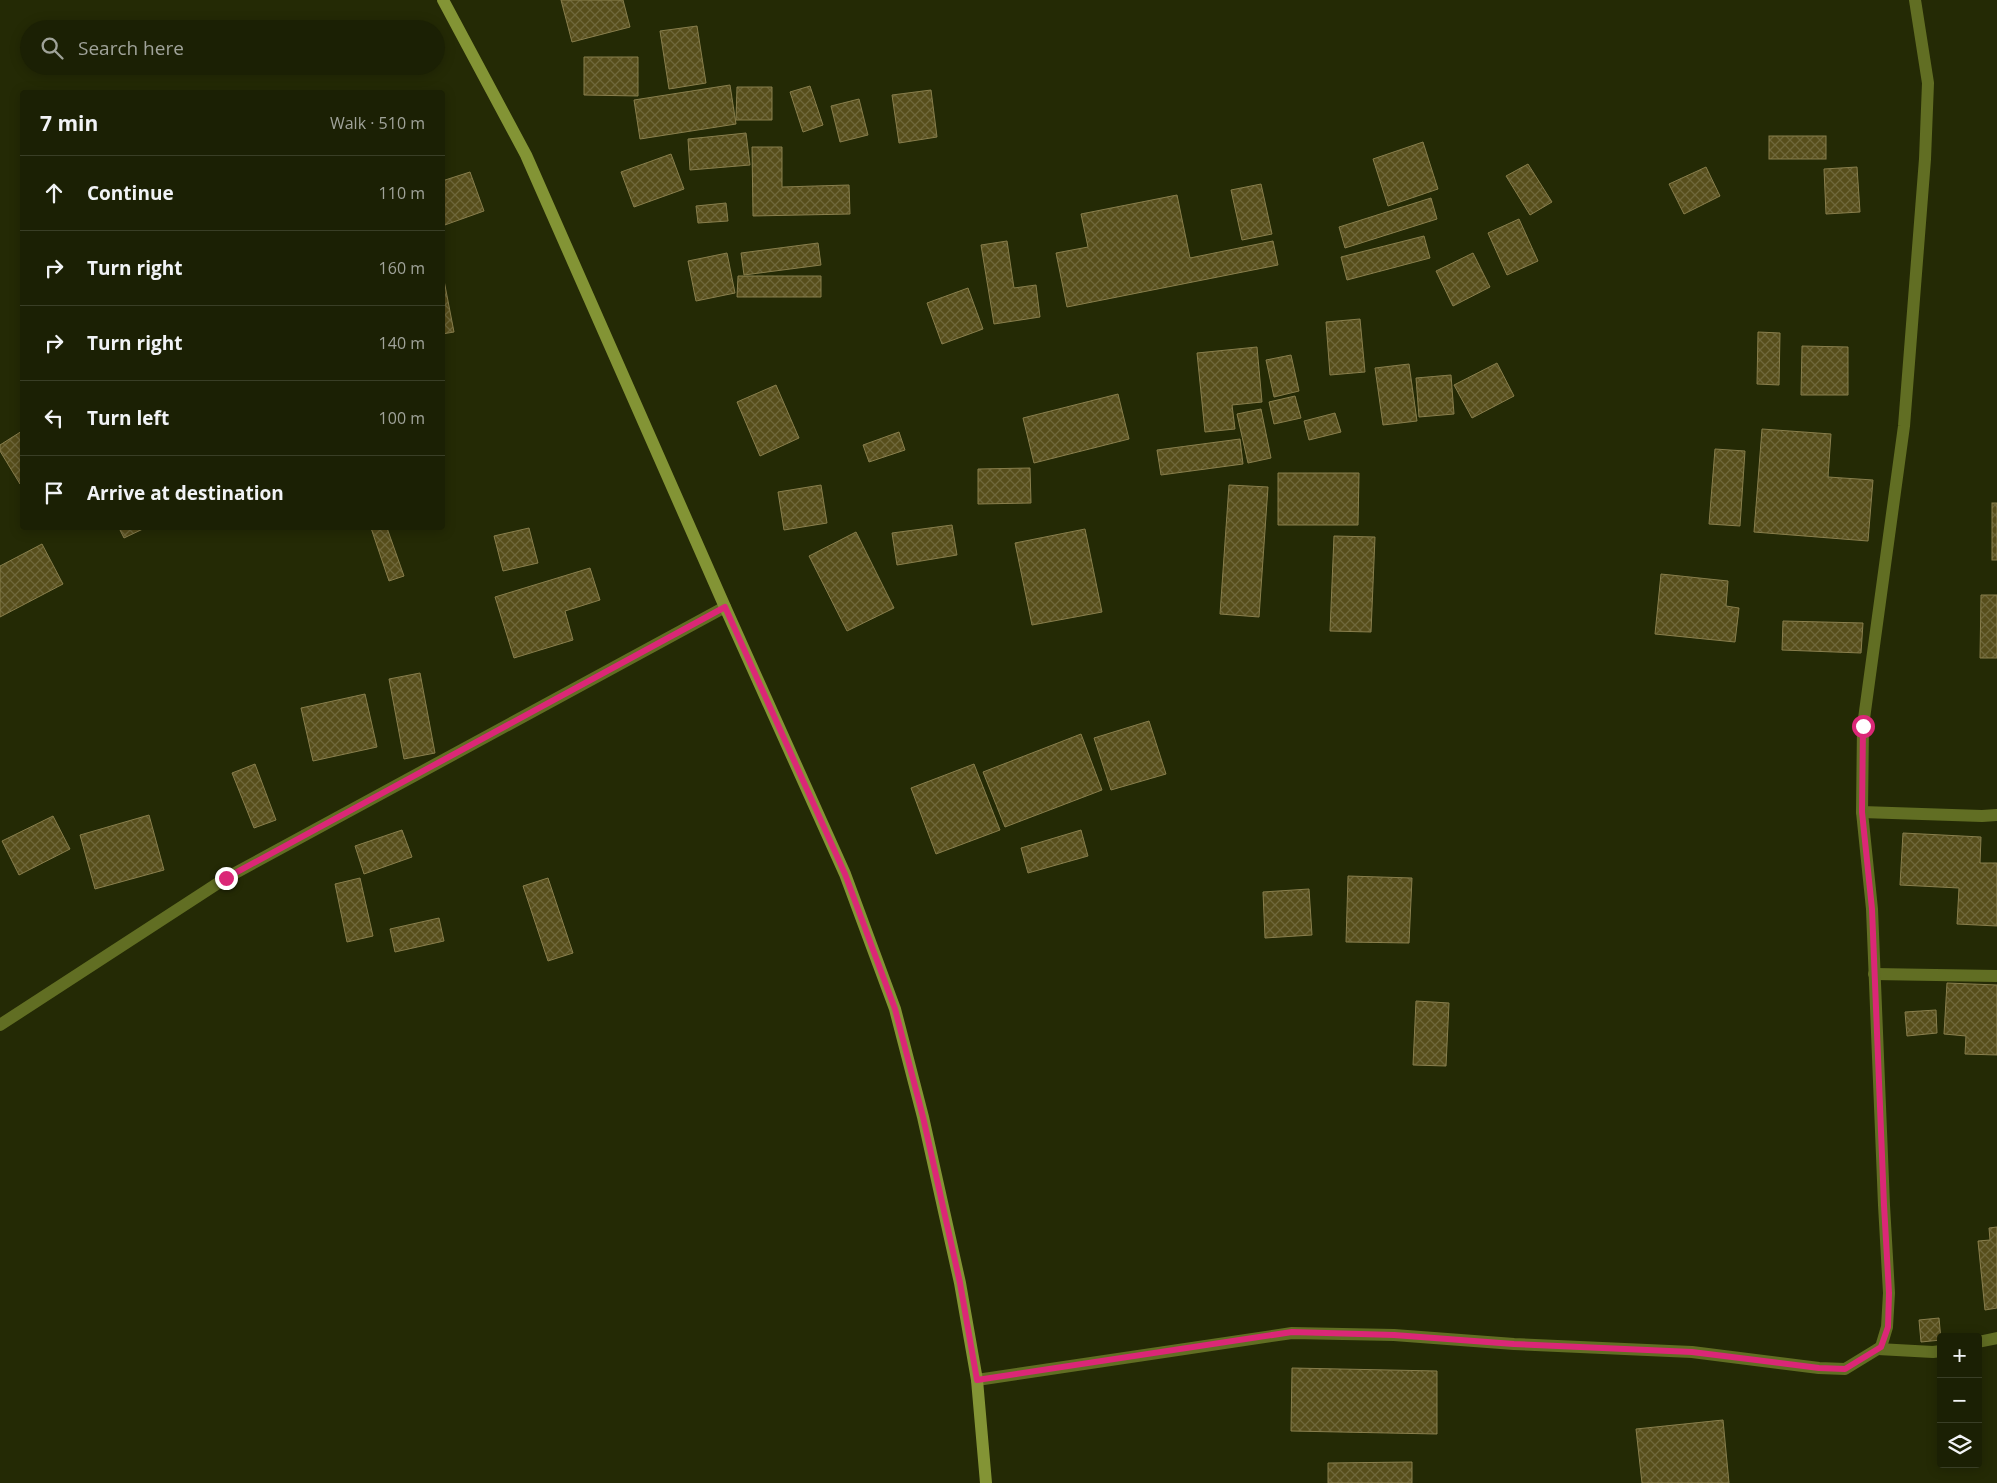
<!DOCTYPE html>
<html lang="en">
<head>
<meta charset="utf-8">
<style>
	:root { --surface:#1b2004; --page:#282d13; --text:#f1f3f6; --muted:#a0a39a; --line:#393e26 }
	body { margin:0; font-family:"Open Sans",sans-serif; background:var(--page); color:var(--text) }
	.controls { position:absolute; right:15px; bottom:15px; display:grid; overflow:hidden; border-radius:5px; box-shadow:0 2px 12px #0003 }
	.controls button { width:45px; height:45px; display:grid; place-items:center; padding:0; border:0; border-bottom:1px solid var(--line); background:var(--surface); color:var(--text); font:25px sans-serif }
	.stop { position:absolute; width:15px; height:15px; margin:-11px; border:4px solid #db2777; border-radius:50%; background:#fff }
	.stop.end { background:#db2777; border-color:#fff; box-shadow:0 1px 5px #0008 }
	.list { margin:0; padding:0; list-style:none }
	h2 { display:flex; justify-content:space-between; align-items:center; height:65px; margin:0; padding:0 20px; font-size:21px }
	h2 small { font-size:16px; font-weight:400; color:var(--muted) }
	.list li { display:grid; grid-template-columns:32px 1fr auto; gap:15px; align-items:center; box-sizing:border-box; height:75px; padding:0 20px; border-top:1px solid var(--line) }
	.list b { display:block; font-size:19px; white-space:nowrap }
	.list em { font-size:16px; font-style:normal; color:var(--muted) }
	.icon { flex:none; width:28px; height:28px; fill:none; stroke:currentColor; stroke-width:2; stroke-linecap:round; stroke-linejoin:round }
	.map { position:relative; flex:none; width:1997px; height:1483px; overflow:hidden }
	.search { position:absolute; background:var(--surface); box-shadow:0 2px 12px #0003; left:20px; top:20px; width:425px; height:55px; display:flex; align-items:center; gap:12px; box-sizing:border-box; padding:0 18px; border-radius:28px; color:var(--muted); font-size:19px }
	.panel { position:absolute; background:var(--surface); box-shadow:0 2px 12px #0003; left:20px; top:90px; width:425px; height:440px; border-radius:5px }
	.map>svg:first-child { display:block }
	.building { fill:url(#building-cross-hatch); stroke:#887e4c }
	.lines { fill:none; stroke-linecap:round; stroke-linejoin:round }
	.street { stroke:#616e23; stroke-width:12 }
	.secondary { stroke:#839435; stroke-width:12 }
	.route { stroke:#db2777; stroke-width:6 }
</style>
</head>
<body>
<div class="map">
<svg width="1997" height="1483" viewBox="0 0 1997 1483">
	<defs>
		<pattern id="building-cross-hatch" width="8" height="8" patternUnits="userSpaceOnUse" patternTransform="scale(1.25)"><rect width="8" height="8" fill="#574e1b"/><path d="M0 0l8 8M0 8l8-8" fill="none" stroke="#6f683b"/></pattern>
	</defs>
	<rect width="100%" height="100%" fill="#242a05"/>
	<!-- building -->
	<g class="building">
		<polygon points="561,0 623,0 630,27 572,42"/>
		<polygon points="697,26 706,83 669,89 660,31"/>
		<polygon points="584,57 638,57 638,96 584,95"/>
		<polygon points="730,85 736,124 640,139 634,100"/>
		<polygon points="810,86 823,125 803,132 790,92"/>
		<polygon points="737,87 772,87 772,120 736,120"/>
		<polygon points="931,90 937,137 899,143 892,95"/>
		<polygon points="859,99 868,135 840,142 831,106"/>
		<polygon points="746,133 750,165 690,170 688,139"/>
		<rect x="1769" y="136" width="57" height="23"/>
		<polygon points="1423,142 1438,189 1388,206 1373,159"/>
		<polygon points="752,147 782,147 782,187 849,185 850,214 753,216"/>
		<polygon points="671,154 684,189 634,207 621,172"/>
		<polygon points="1528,164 1552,202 1530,215 1506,176"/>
		<polygon points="1706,167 1720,196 1684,214 1669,184"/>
		<polygon points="1857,167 1860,212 1826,214 1824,169"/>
		<polygon points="470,172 484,211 442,226 442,181"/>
		<polygon points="1261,184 1272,234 1242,240 1231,190"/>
		<polygon points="1177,195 1190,258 1273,241 1278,265 1067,307 1056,253 1088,247 1081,214"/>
		<polygon points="1431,198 1437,219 1345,248 1339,227"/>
		<polygon points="726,203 728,221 698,223 696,206"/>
		<polygon points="1519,219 1538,261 1507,275 1488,233"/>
		<polygon points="1424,236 1430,258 1347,280 1341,257"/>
		<polygon points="1007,241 1014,288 1036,285 1040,317 994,324 981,245"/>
		<polygon points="818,243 821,265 744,275 741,253"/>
		<polygon points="727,253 735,293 696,301 688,261"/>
		<polygon points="1473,253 1490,287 1453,306 1436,271"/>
		<polygon points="442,270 454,332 442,334"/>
		<polygon points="738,276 821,276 821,297 737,297"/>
		<polygon points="968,288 983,329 942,344 927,303"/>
		<polygon points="1360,319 1365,372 1330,375 1326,322"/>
		<polygon points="1758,332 1780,333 1779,385 1757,384"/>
		<polygon points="1802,346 1848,347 1848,395 1801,395"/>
		<polygon points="1257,347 1262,402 1232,405 1235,429 1205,432 1197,353"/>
		<polygon points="1291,355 1299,391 1274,397 1266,360"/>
		<polygon points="1497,363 1514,396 1472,418 1454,385"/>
		<polygon points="1409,364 1417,421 1383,425 1375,368"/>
		<polygon points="1451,375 1454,414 1419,417 1416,378"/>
		<polygon points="776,385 799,438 760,456 737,402"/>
		<polygon points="1118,394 1129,439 1034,463 1023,418"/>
		<polygon points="1295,396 1301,418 1274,424 1269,402"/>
		<polygon points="1261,409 1271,458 1248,463 1237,414"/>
		<polygon points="1335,413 1341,432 1309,440 1304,421"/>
		<polygon points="1762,429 1831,434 1828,477 1873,480 1868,541 1754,532"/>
		<polygon points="22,431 22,483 20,484 0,451 0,445"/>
		<polygon points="899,432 905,450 869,462 863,445"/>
		<polygon points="1240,439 1243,464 1161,475 1157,450"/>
		<polygon points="1715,449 1745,451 1740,526 1709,524"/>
		<polygon points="1030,468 1031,503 978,504 978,469"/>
		<polygon points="1278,473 1359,473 1358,525 1278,525"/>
		<polygon points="821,485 827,523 784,530 778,492"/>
		<polygon points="1229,485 1268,487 1259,617 1220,614"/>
		<rect x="1992" y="503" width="5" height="57"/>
		<polygon points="952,525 957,555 897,565 892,533"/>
		<polygon points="119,528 145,528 124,538"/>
		<polygon points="371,528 387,528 404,576 389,581"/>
		<polygon points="529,528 538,563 503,571 494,536"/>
		<polygon points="1085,529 1102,612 1032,625 1015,543"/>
		<polygon points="856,532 894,608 847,631 809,556"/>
		<polygon points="1334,536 1375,537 1371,632 1330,631"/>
		<polygon points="42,544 63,584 0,617 0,566"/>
		<polygon points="590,568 600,600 565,611 573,640 514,658 495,597"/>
		<polygon points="1661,574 1728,581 1726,606 1739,608 1735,642 1655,634"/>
		<polygon points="1981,595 1997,595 1997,658 1980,658"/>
		<polygon points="1783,621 1863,623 1861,653 1782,650"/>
		<polygon points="420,673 435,753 404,759 389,679"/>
		<polygon points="365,694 377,747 313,761 301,708"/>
		<polygon points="1149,721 1166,774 1111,790 1094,738"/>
		<polygon points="1081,734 1102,790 1005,827 983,772"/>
		<polygon points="255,764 276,820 254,828 232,773"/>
		<polygon points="974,764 1000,830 936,854 911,788"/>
		<polygon points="149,815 164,870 95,889 80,835"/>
		<polygon points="53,816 70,849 19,875 2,841"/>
		<polygon points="402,830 412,857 364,874 355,846"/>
		<polygon points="1081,830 1088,856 1028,873 1021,848"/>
		<polygon points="1903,833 1981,837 1980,863 1997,863 1997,926 1957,924 1959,888 1900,885"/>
		<polygon points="1348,876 1412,878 1409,943 1346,942"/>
		<polygon points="360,878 373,936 347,942 335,884"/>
		<polygon points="548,878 573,953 548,961 523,886"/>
		<polygon points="1309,889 1312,935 1265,938 1263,892"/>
		<polygon points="439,918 444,941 395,952 390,929"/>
		<polygon points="1947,983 1997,985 1997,1055 1965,1054 1966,1036 1944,1034"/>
		<polygon points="1416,1001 1449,1003 1446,1066 1413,1065"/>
		<polygon points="1936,1010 1937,1033 1907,1036 1905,1012"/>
		<polygon points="1997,1227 1997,1308 1985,1310 1978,1241 1990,1240 1989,1228"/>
		<polygon points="1939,1318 1941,1340 1921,1342 1919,1320"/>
		<polygon points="1292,1368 1437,1371 1437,1434 1291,1431"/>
		<polygon points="1723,1420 1729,1483 1642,1483 1636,1429"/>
		<polygon points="1412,1462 1412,1483 1328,1483 1328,1463"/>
	</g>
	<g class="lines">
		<!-- street -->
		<g class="street">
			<polyline points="1862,812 1982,816 1997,815"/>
			<polyline points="1874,974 1997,976"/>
			<polyline points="0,1025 226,878 725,607"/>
			<polyline points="1978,1342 1997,1338"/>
			<polyline points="1878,1349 1933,1352 1941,1351"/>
			<polyline points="977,1380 1292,1333 1394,1335 1514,1344 1692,1352 1819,1368 1845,1369 1881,1347 1887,1327 1889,1293 1884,1205 1872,909 1862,812 1863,726 1904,426 1925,159 1928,83 1915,0"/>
		</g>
		<!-- secondary -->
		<polyline class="secondary" points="443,0 526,155 725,607 845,874 895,1009 923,1117 960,1283 977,1380 986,1483"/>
	</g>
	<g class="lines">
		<!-- route -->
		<polyline class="route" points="226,878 725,607 845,874 895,1009 923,1117 960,1283 977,1380 1292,1332 1394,1335 1514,1344 1692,1352 1819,1368 1845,1369 1881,1347 1888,1327 1889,1293 1884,1205 1872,909 1862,812 1863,726"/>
	</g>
</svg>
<div class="controls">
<button>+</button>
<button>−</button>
<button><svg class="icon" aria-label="layers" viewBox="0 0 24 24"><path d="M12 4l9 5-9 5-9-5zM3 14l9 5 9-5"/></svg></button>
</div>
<div class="stop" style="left:1863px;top:726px"></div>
<div class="stop end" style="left:226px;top:878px"></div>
<div class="search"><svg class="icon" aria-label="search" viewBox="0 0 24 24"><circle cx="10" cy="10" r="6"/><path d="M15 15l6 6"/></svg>Search here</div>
<section class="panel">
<h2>7 min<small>Walk · 510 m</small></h2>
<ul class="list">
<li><svg class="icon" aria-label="ahead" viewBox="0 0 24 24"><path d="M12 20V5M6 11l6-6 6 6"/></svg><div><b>Continue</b></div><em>110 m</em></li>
<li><svg class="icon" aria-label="right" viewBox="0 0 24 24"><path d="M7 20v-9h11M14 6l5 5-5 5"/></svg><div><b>Turn right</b></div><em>160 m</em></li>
<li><svg class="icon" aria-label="right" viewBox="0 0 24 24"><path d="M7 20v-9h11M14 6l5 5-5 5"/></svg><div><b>Turn right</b></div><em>140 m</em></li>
<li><svg class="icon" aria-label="left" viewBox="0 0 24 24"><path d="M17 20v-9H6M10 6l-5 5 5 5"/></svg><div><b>Turn left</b></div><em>100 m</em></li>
<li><svg class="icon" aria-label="arrive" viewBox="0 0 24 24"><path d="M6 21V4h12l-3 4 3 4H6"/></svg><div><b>Arrive at destination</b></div></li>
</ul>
</section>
</div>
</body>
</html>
